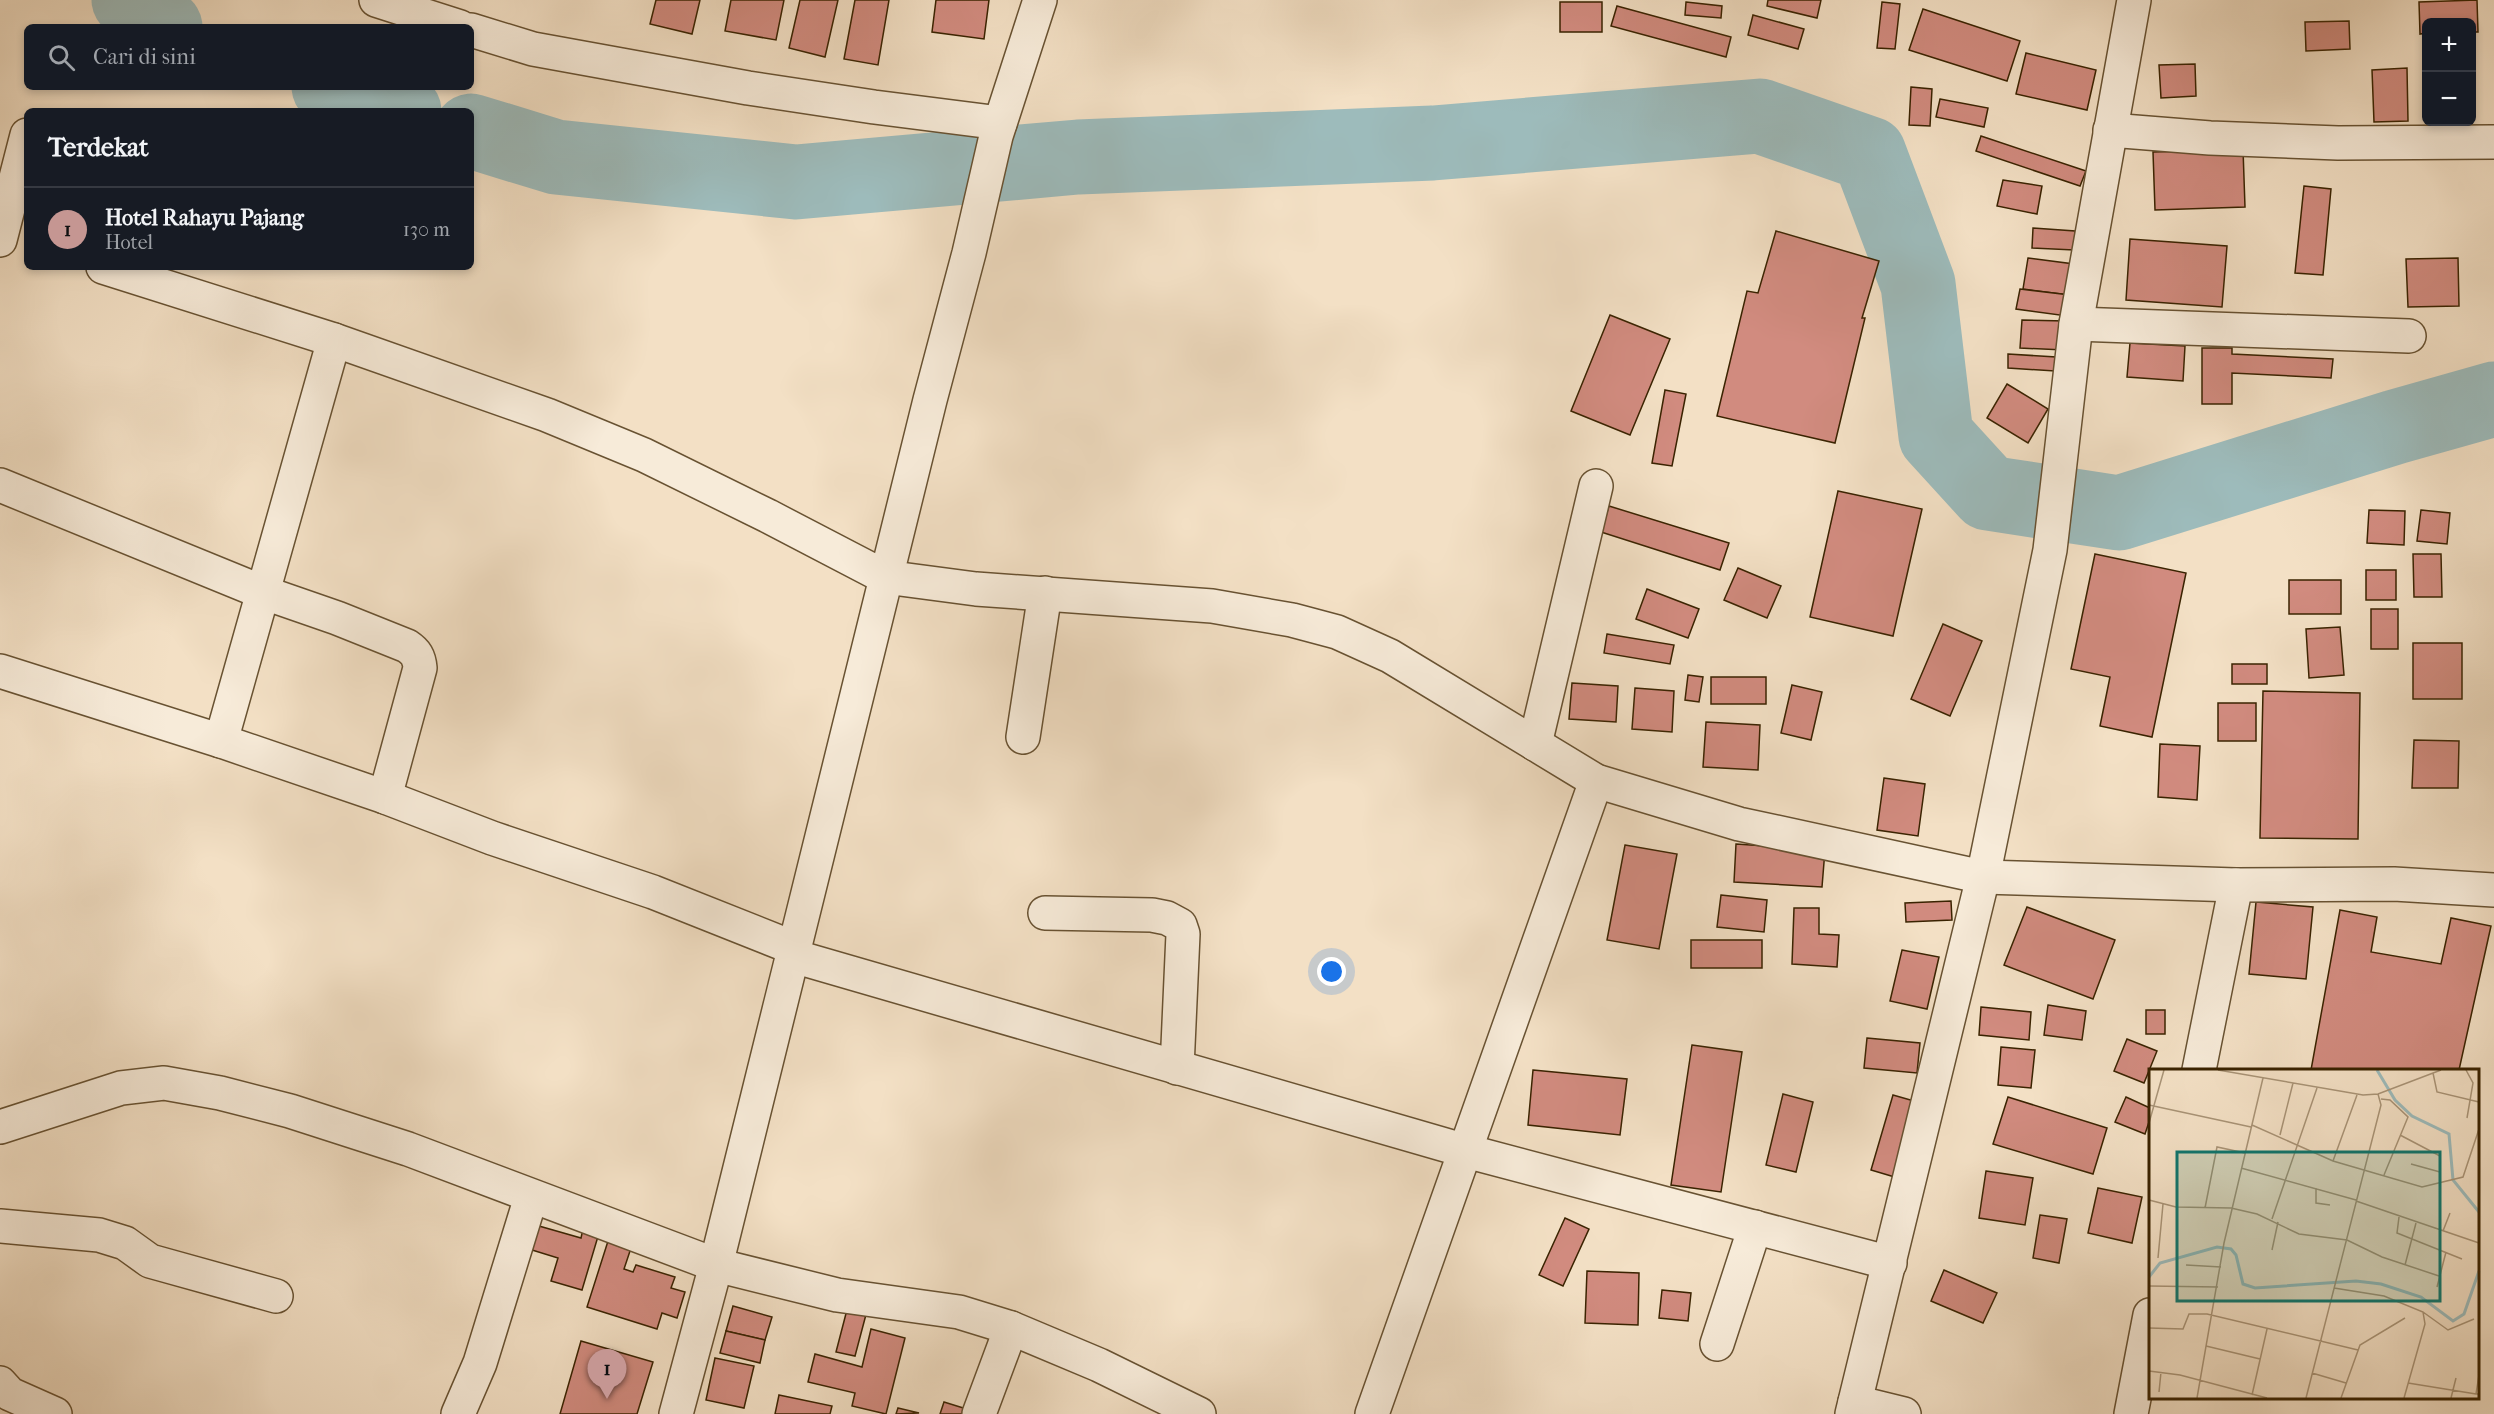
<!DOCTYPE html>
<html lang="id">
<head>
<meta charset="utf-8">
<style>
	:root { --surface:#171b24; --page:#242831; --text:#f1f3f6; --muted:#9ea1a6; --line:#363941; --accent:#c59692 }
	body { margin:0; font-family:"IM FELL French Canon",serif; background:var(--page); color:var(--text) }
	.controls { position:absolute; right:18px; top:18px; display:grid; overflow:hidden; border-radius:9px; box-shadow:0 3px 9px #0003 }
	.controls button { width:54px; height:54px; display:grid; place-items:center; padding:0; border:0; border-bottom:2px solid var(--line); background:var(--surface); color:var(--text); font:30px sans-serif }
	.you { position:absolute; left:1332px; top:972px; width:21px; height:21px; margin:-15px; border:4px solid #fff; border-radius:50%; background:#1a73e8; box-shadow:0 0 0 9px #1a73e833 }
	.badge { display:grid; place-items:center; width:39px; height:39px; border-radius:50%; background:var(--accent); color:#111; font-size:20px; font-weight:700 }
	.pin { position:absolute; translate:-50% -50px; filter:drop-shadow(0 2px 3px #0008) }
	.pin::after { content:''; position:absolute; top:32px; width:21px; height:18px; background:inherit; clip-path:polygon(0 0,100% 0,50% 100%) }
	.list { margin:0; padding:0; list-style:none }
	h2 { display:flex; justify-content:space-between; align-items:center; height:78px; margin:0; padding:0 24px; font-size:26px }
	h2 small { font-size:20px; font-weight:400; color:var(--muted) }
	.list li { display:grid; grid-template-columns:39px 1fr auto; gap:18px; align-items:center; box-sizing:border-box; height:84px; padding:0 24px; border-top:2px solid var(--line) }
	.list b { display:block; font-size:22px; white-space:nowrap }
	.list p { margin:0; font-size:20px; white-space:nowrap; color:var(--muted) }
	.list em { font-size:20px; font-style:normal; color:var(--muted) }
	.icon { flex:none; width:33px; height:33px; fill:none; stroke:currentColor; stroke-width:2; stroke-linecap:round; stroke-linejoin:round }
	.map { position:relative; flex:none; width:2494px; height:1414px; overflow:hidden }
	.search { position:absolute; background:var(--surface); box-shadow:0 3px 9px #0003; left:24px; top:24px; width:450px; height:66px; display:flex; align-items:center; gap:15px; box-sizing:border-box; padding:0 21px; border-radius:9px; color:var(--muted); font-size:22px }
	.panel { position:absolute; background:var(--surface); box-shadow:0 3px 9px #0003; left:24px; top:108px; width:450px; height:162px; border-radius:9px }
	.map>svg:first-child { display:block }
	.lines { fill:none; stroke-linecap:round; stroke-linejoin:round }
	.river { stroke:#9dbbbb; stroke-width:75 }
	.building { fill:#d18b7f; stroke:#3a2301; stroke-width:1.5 }
	.minor-casing { stroke:#685232; stroke-width:36 }
	.minor { stroke:#f7ebd9; stroke-width:33 }
	.inset-river { fill:none; stroke:#9dbbbb; stroke-width:3 }
	.inset-road { fill:none; stroke:#a99477; stroke-width:1.5 }
	.view { fill:#0f766e; fill-opacity:0.15; stroke:#0f766e; stroke-width:3 }
	.inset-edge { fill:none; stroke:#3a2301; stroke-width:3 }
</style>
</head>
<body>
<div class="map">
<svg width="2494" height="1414" viewBox="0 0 2494 1414">
	<rect width="100%" height="100%" fill="#f3e0c5"/>
	<filter id="stains"><feTurbulence type="fractalNoise" baseFrequency=".00333" numOctaves="4"/><feColorMatrix values="0 0 0 0 .2 0 0 0 0 .09 0 0 0 0 .02 0 0 0 .5 -.17"/></filter>
	<radialGradient id="worn" r=".72"><stop offset=".6" stop-color="#630" stop-opacity="0"/><stop offset="1" stop-color="#630" stop-opacity=".3"/></radialGradient>
	<g class="lines">
		<!-- river -->
		<g class="river">
			<polyline points="129,0 165,27"/>
			<polyline points="329,87 404,111"/>
			<polyline points="471,131 556,157 796,182 1078,157 1433,143 1760,116 1869,154 1918,284 1936,436 1988,493 2119,513 2395,427 2494,399"/>
		</g>
	</g>
	<!-- building -->
	<g class="building">
		<polygon points="656,0 700,0 692,34 650,24"/>
		<polygon points="731,0 784,0 776,40 725,31"/>
		<polygon points="800,0 838,0 825,57 789,48"/>
		<polygon points="855,0 889,0 878,65 844,59"/>
		<polygon points="936,0 989,0 984,39 932,32"/>
		<polygon points="1768,0 1821,0 1817,18 1767,6"/>
		<polygon points="2477,0 2478,32 2472,32 2472,22 2426,22 2426,33 2420,34 2419,2"/>
		<rect x="1560" y="2" width="42" height="30"/>
		<polygon points="1686,2 1722,6 1721,18 1685,15"/>
		<polygon points="1882,2 1900,4 1895,49 1877,48"/>
		<polygon points="1617,6 1731,37 1726,57 1611,26"/>
		<polygon points="1923,9 2020,41 2007,81 1909,50"/>
		<polygon points="1753,15 1804,29 1798,49 1748,35"/>
		<polygon points="2349,21 2350,49 2306,51 2305,22"/>
		<polygon points="2026,53 2096,70 2087,110 2016,94"/>
		<polygon points="2195,64 2196,96 2161,98 2159,65"/>
		<polygon points="2407,68 2408,121 2374,122 2372,70"/>
		<polygon points="1911,87 1932,89 1930,126 1909,125"/>
		<polygon points="1940,99 1988,108 1984,127 1936,117"/>
		<polygon points="1981,136 2086,171 2080,186 1976,151"/>
		<polygon points="2243,149 2245,207 2155,210 2153,152"/>
		<polygon points="2003,180 2042,186 2037,214 1997,206"/>
		<polygon points="2304,186 2331,189 2323,275 2295,273"/>
		<polygon points="2033,228 2075,231 2074,250 2032,248"/>
		<polygon points="1776,231 1879,261 1862,318 1865,318 1835,443 1717,416 1747,291 1758,293"/>
		<polygon points="2130,239 2227,246 2222,307 2126,300"/>
		<polygon points="2028,258 2074,264 2069,295 2023,289"/>
		<polygon points="2458,258 2459,306 2408,307 2406,259"/>
		<polygon points="2020,289 2070,295 2067,316 2016,309"/>
		<polygon points="1610,315 1670,339 1630,435 1571,411"/>
		<polygon points="2022,320 2065,321 2064,350 2020,348"/>
		<polygon points="2130,343 2185,346 2183,381 2127,377"/>
		<polygon points="2202,348 2232,348 2232,354 2333,359 2331,378 2232,373 2232,404 2202,404"/>
		<polygon points="2008,354 2056,357 2055,371 2008,368"/>
		<polygon points="2007,384 2048,409 2028,443 1987,418"/>
		<polygon points="1665,390 1686,394 1672,466 1652,463"/>
		<polygon points="1838,491 1922,509 1893,636 1810,617"/>
		<polygon points="1609,506 1729,543 1720,570 1601,532"/>
		<polygon points="2369,510 2405,511 2404,545 2367,543"/>
		<polygon points="2421,510 2450,513 2447,544 2417,541"/>
		<polygon points="2095,554 2186,573 2152,737 2100,726 2110,677 2071,669"/>
		<polygon points="2413,554 2441,554 2442,597 2414,597"/>
		<polygon points="1738,568 1781,586 1767,618 1724,600"/>
		<rect x="2366" y="570" width="30" height="30"/>
		<rect x="2289" y="580" width="52" height="34"/>
		<polygon points="1647,589 1699,609 1688,638 1636,619"/>
		<rect x="2371" y="609" width="27" height="40"/>
		<polygon points="1943,624 1982,641 1950,716 1911,699"/>
		<polygon points="2340,627 2344,675 2309,678 2306,629"/>
		<polygon points="1607,634 1674,645 1670,664 1604,653"/>
		<rect x="2413" y="643" width="49" height="56"/>
		<rect x="2232" y="664" width="35" height="20"/>
		<polygon points="1688,675 1703,677 1699,702 1685,700"/>
		<rect x="1711" y="677" width="55" height="27"/>
		<polygon points="1572,683 1618,686 1616,722 1569,719"/>
		<polygon points="1792,685 1822,692 1811,740 1781,733"/>
		<polygon points="1635,688 1674,691 1672,732 1632,729"/>
		<polygon points="2263,691 2360,693 2358,839 2260,838"/>
		<rect x="2218" y="703" width="38" height="38"/>
		<polygon points="1706,722 1760,725 1758,770 1703,767"/>
		<polygon points="2414,740 2459,741 2458,788 2412,788"/>
		<polygon points="2160,744 2200,746 2197,800 2158,797"/>
		<polygon points="1884,778 1925,784 1918,836 1877,830"/>
		<polygon points="1736,844 1825,850 1822,887 1734,882"/>
		<polygon points="1625,845 1677,854 1659,949 1607,940"/>
		<polygon points="1721,895 1767,900 1764,932 1717,927"/>
		<polygon points="1951,901 1952,920 1906,922 1905,903"/>
		<polygon points="2256,902 2313,907 2306,979 2249,974"/>
		<polygon points="2027,907 2115,940 2093,999 2004,965"/>
		<polygon points="1794,908 1819,908 1819,934 1839,935 1837,967 1792,964"/>
		<polygon points="2340,910 2377,917 2371,952 2441,964 2451,918 2491,926 2459,1070 2311,1070"/>
		<rect x="1691" y="940" width="71" height="28"/>
		<polygon points="1902,950 1939,957 1927,1009 1890,1001"/>
		<polygon points="2048,1005 2086,1011 2082,1040 2044,1035"/>
		<polygon points="1981,1007 2031,1012 2029,1040 1979,1035"/>
		<rect x="2146" y="1010" width="19" height="24"/>
		<polygon points="1867,1038 1920,1043 1917,1073 1864,1068"/>
		<polygon points="2127,1039 2157,1051 2144,1083 2114,1071"/>
		<polygon points="1692,1045 1742,1052 1721,1192 1671,1185"/>
		<polygon points="2001,1047 2035,1050 2031,1088 1998,1085"/>
		<polygon points="1533,1070 1627,1079 1620,1135 1528,1125"/>
		<polygon points="1783,1094 1813,1102 1796,1172 1766,1165"/>
		<polygon points="1893,1095 1921,1103 1898,1178 1871,1170"/>
		<polygon points="2008,1097 2107,1128 2093,1174 1993,1144"/>
		<polygon points="2126,1097 2150,1108 2150,1119 2145,1134 2115,1122"/>
		<polygon points="1986,1171 2033,1178 2025,1225 1979,1218"/>
		<polygon points="2098,1188 2142,1197 2132,1243 2088,1233"/>
		<polygon points="2040,1215 2067,1219 2059,1263 2033,1258"/>
		<polygon points="1565,1218 1589,1229 1563,1286 1539,1275"/>
		<polygon points="539,1226 581,1238 583,1229 599,1233 582,1290 551,1281 558,1258 532,1250"/>
		<polygon points="609,1238 632,1245 624,1269 633,1272 636,1265 675,1277 671,1288 685,1292 677,1318 662,1313 657,1329 587,1307"/>
		<polygon points="1944,1270 1997,1293 1983,1323 1931,1301"/>
		<polygon points="1587,1271 1639,1273 1638,1325 1585,1323"/>
		<polygon points="1662,1290 1691,1293 1688,1321 1659,1318"/>
		<polygon points="849,1302 868,1307 855,1356 836,1352"/>
		<polygon points="733,1306 772,1317 765,1340 726,1331"/>
		<polygon points="871,1329 905,1338 886,1414 852,1406 855,1393 808,1382 815,1354 862,1367"/>
		<polygon points="726,1331 765,1340 760,1363 720,1353"/>
		<polygon points="581,1341 653,1362 637,1414 560,1414"/>
		<polygon points="715,1358 754,1366 744,1408 706,1400"/>
		<polygon points="779,1395 832,1406 830,1414 775,1414"/>
		<polygon points="944,1402 973,1411 972,1414 940,1414"/>
		<polygon points="898,1408 919,1413 896,1414"/>
	</g>
	<g class="lines">
		<!-- minor casing -->
		<g class="minor-casing">
			<g id="minor">
				<polyline points="376,0 460,27"/>
				<polyline points="471,30 533,49 748,88 874,107 1000,123"/>
				<polyline points="2110,130 2210,138 2338,143 2494,142"/>
				<polyline points="0,240 27,135"/>
				<polyline points="103,267 334,340 547,415 644,455 768,516 885,577 976,589 1212,606 1292,620 1337,632 1390,656 1596,781 1739,824 1983,877 2236,885 2394,884 2494,890"/>
				<polyline points="2076,324 2409,336"/>
				<path d="M0 485 262 592 337 618 407 646C416 652 419 657 420 668L385 797"/>
				<polyline points="0,671 221,741 385,797 492,838 653,892 794,948"/>
				<polyline points="1023,737 1045,593"/>
				<polyline points="221,741 334,340"/>
				<polyline points="1535,744 1596,486"/>
				<polyline points="1045,913 1152,915 1167,918 1180,925 1183,934 1177,1068"/>
				<polyline points="793,956 1466,1151 1890,1263"/>
				<polyline points="2199,1070 2236,885"/>
				<polyline points="0,1127 121,1088 164,1083 220,1093 290,1111 408,1149 716,1265 837,1295 959,1312 1011,1328 1099,1365 1199,1414"/>
				<polyline points="0,1226 99,1235 125,1243 150,1261 276,1296"/>
				<polyline points="1717,1344 1755,1227"/>
				<polyline points="0,1383 10,1394 55,1414"/>
				<polyline points="1855,1402 1904,1414"/>
				<polyline points="458,1414 480,1363 531,1197"/>
				<polyline points="676,1414 716,1265 930,400 969,253 996,136 1040,0"/>
				<polyline points="979,1414 1011,1328"/>
				<polyline points="1372,1414 1596,781"/>
				<polyline points="1852,1414 1983,877 2050,550 2076,324 2134,0"/>
				<polyline points="2131,1414 2150,1315"/>
			</g>
		</g>
		<!-- minor -->
		<use href="#minor" class="minor"/>
	</g>
	<!-- overview -->
	<g transform="translate(2149 1069)">
		<rect width="330" height="330" fill="#f3e0c5"/>
		<path class="inset-river" d="M228 1 246 31 263 47 300 65 304 111 330 143M0 208 11 194 68 178 82 180 87 186 94 215 106 219 207 212 232 215 272 228 304 252 315 245 330 202"/>
		<path class="inset-road" d="M69 1 214 26 229 25 292 1M317 1 324 14 318 49M284 4 288 23 330 33M232 30 241 31 259 48 235 106M0 36 102 58M0 54 15 1M103 56 184 92 273 118 314 108 330 60M131 66 144 14M251 66 291 87V113M184 92 208 26M262 95 291 103M92 99 207 131M167 119V134L181 136M0 131 27 138 82 139 108 145 150 165 198 171 233 188 290 207M207 132 330 174M56 139 68 78 96 84M250 148 248 164 313 190M123 150 168 19M294 162 301 144M123 181 129 153M9 189 14 135M37 196 72 198M256 196 267 154M0 217 69 218M288 218 297 183M185 219 235 227 274 243 276 255 255 329M274 243 299 261 325 250M0 259 34 260 40 245H58L209 281M57 277 111 290M0 302 31 306 118 329M163 304 197 314M330 306 327 325H330M259 314 327 325M10 323 12 303M103 326 118 260M48 329 75 174 114 9M157 329 232 36 229 25M192 329 211 276 256 249M302 329 307 309"/>
		<path class="view" d="M28 83H291V232H28Z"/>
		<rect width="330" height="330" class="inset-edge"/>
	</g>
	<rect width="100%" height="100%" filter="url(#stains)"/>
	<rect width="100%" height="100%" fill="url(#worn)"/>
</svg>
<div class="controls">
<button>+</button>
<button>−</button>
</div>
<div class="you"></div>
<div class="pin badge" style="left:607px;top:1399px">1</div>
<div class="search"><svg class="icon" aria-label="search" viewBox="0 0 24 24"><circle cx="10" cy="10" r="6"/><path d="M15 15l6 6"/></svg>Cari di sini</div>
<section class="panel">
<h2>Terdekat<small></small></h2>
<ul class="list">
<li><span class="badge">1</span><div><b>Hotel Rahayu Pajang</b><p>Hotel</p></div><em>130 m</em></li>
</ul>
</section>
</div>
</body>
</html>
